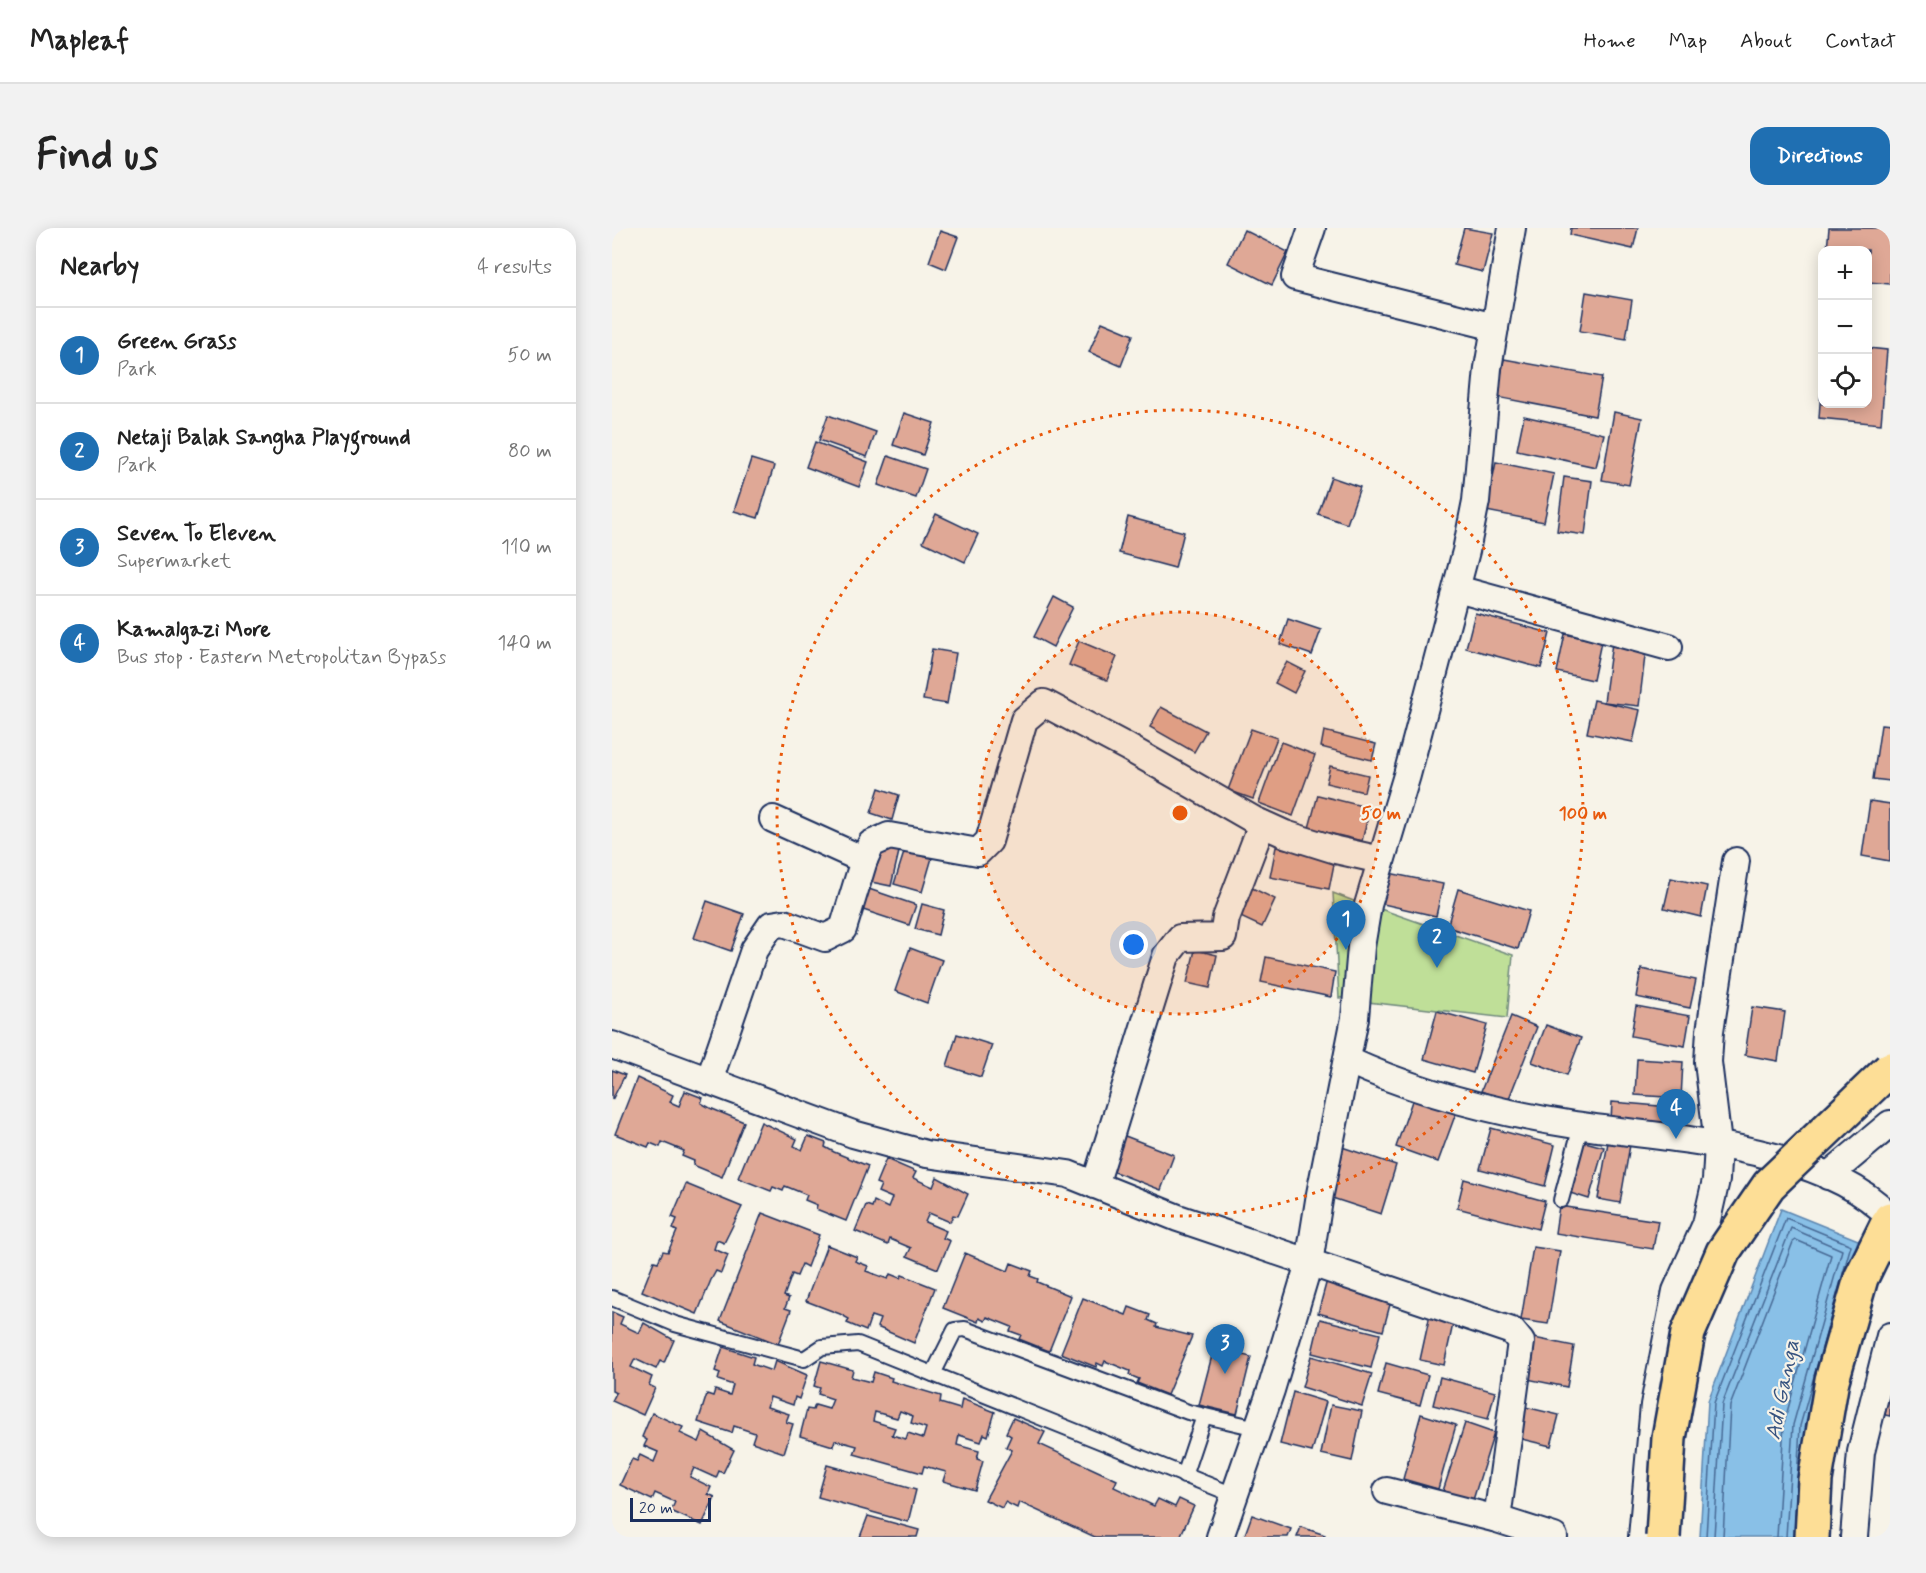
<!DOCTYPE html>
<html lang="en">
<head>
<meta charset="utf-8">
<style>
	:root { --surface:#fff; --page:#f2f2f2; --text:#222; --muted:#767676; --line:#e0e0e0; --accent:#1f6fb2 }
	body { margin:0; font-family:Mynerve,sans-serif; background:var(--page); color:var(--text) }
	.controls { position:absolute; right:18px; top:18px; display:grid; overflow:hidden; border-radius:12px; box-shadow:0 3px 15px #0003 }
	.controls button { width:54px; height:54px; display:grid; place-items:center; padding:0; border:0; border-bottom:2px solid var(--line); background:var(--surface); color:var(--text); font:30px sans-serif }
	.scale { position:absolute; left:18px; bottom:15px; width:81px; box-sizing:border-box; padding-left:6px; border:3px solid #1b2f5e; border-top:0; font-size:16px; line-height:21px; white-space:nowrap; color:#1b2f5e; -webkit-text-stroke:4px #f7f3e8; paint-order:stroke }
	.you { position:absolute; left:522px; top:717px; width:21px; height:21px; margin:-15px; border:4px solid #fff; border-radius:50%; background:#1a73e8; box-shadow:0 0 0 9px #1a73e833 }
	.badge { display:grid; place-items:center; width:39px; height:39px; border-radius:50%; background:var(--accent); color:#fff; font-size:20px; font-weight:700 }
	.pin { position:absolute; translate:-50% -50px; filter:drop-shadow(0 2px 3px #0008) }
	.pin::after { content:''; position:absolute; top:32px; width:21px; height:18px; background:inherit; clip-path:polygon(0 0,100% 0,50% 100%) }
	.list { margin:0; padding:0; list-style:none }
	h2 { display:flex; justify-content:space-between; align-items:center; height:78px; margin:0; padding:0 24px; font-size:26px }
	h2 small { font-size:20px; font-weight:400; color:var(--muted) }
	.list li { display:grid; grid-template-columns:39px 1fr auto; gap:18px; align-items:center; box-sizing:border-box; height:96px; padding:0 24px; border-top:2px solid var(--line) }
	.list b { display:block; font-size:22px; white-space:nowrap }
	.list p { margin:0; font-size:20px; white-space:nowrap; color:var(--muted) }
	.list em { font-size:20px; font-style:normal; color:var(--muted) }
	.icon { flex:none; width:33px; height:33px; fill:none; stroke:currentColor; stroke-width:2; stroke-linecap:round; stroke-linejoin:round }
	.map { position:relative; flex:none; width:1278px; height:1309px; overflow:hidden; border-radius:18px }
	header { display:flex; align-items:center; gap:36px; box-sizing:border-box; height:84px; padding:0 30px; background:var(--surface); border-bottom:2px solid var(--line) }
	header strong { font-size:28px }
	nav { display:flex; gap:33px; margin-inline-start:auto; font-size:21px }
	.intro { display:flex; align-items:center; justify-content:space-between; box-sizing:border-box; height:144px; padding:0 36px }
	h1 { margin:0; font-size:42px }
	.button { padding:15px 27px; border-radius:18px; background:var(--accent); color:#fff; font-size:21px; font-weight:700 }
	main { display:flex; gap:36px; padding:0 36px }
	aside { flex:1; background:var(--surface); border-radius:18px; box-shadow:0 3px 15px #0003 }
	.map>svg:first-child { display:block }
	.green { fill:#bfdf98; stroke:#6d877b; stroke-width:1.5 }
	.water { fill:#89c0e7; stroke:#5d86b0; stroke-width:1.5 }
	.lines { fill:none; stroke-linecap:round; stroke-linejoin:round }
	.shore { stroke:#476995; stroke-width:1.5 }
	.building { fill:#dfa896; stroke:#1b2f5e; stroke-width:1.5; fill-rule:evenodd }
	.lane-casing { stroke:#1b2f5e; stroke-width:18 }
	.street-casing { stroke:#1b2f5e; stroke-width:30 }
	.primary-casing { stroke:#1b2f5e; stroke-width:38 }
	.lane { stroke:#f7f3e8; stroke-width:14 }
	.street { stroke:#f7f3e8; stroke-width:26 }
	.primary { stroke:#fdde96; stroke-width:33 }
	.primary-bridge-casing { stroke:#1b2f5e; stroke-width:38; stroke-linecap:butt }
	.primary-bridge { stroke:#fdde96; stroke-width:33 }
	.ring { fill:none; stroke:#e8590c; stroke-width:3; stroke-dasharray:3 6 }
	.labels { text-anchor:middle; dominant-baseline:central; stroke-width:4.5; stroke-linejoin:round; paint-order:stroke }
	.water-label { font-size:22px; font-style:italic; fill:#365380; stroke:#f7f3e8 }
	.centre { fill:#e8590c; stroke:#f7f3e8; stroke-width:3 }
	.ring-label { font-size:18px; text-anchor:middle; font-weight:bold; fill:#e8590c; stroke:#f7f3e8; stroke-width:4.5; stroke-linejoin:round; paint-order:stroke }
</style>
</head>
<body>
<header>
<strong>Mapleaf</strong>
<nav><a>Home</a><a>Map</a><a>About</a><a>Contact</a></nav>
</header>
<div class="intro"><h1>Find us</h1><a class="button">Directions</a></div>
<main>
<aside>
<h2>Nearby<small>4 results</small></h2>
<ul class="list">
<li><span class="badge">1</span><div><b>Green Grass</b><p>Park</p></div><em>50 m</em></li>
<li><span class="badge">2</span><div><b>Netaji Balak Sangha Playground</b><p>Park</p></div><em>80 m</em></li>
<li><span class="badge">3</span><div><b>Seven To Eleven</b><p>Supermarket</p></div><em>110 m</em></li>
<li><span class="badge">4</span><div><b>Kamalgazi More</b><p>Bus stop · Eastern Metropolitan Bypass</p></div><em>140 m</em></li>
</ul>
</aside>
<div class="map">
<svg width="1278" height="1309" viewBox="0 0 1278 1309">
	<rect width="100%" height="100%" fill="#f7f3e8"/>
	<filter id="ink" filterUnits="userSpaceOnUse"><feTurbulence type="fractalNoise" baseFrequency=".0167" numOctaves="2"/><feDisplacementMap in="SourceGraphic" scale="12" xChannelSelector="R" yChannelSelector="G"/><feConvolveMatrix kernelMatrix="1 2 1 2 8 2 1 2 1" color-interpolation-filters="sRGB"/></filter>
	<g filter="url(#ink)">
		<!-- green -->
		<g class="green">
			<polygon points="721,665 747,675 741,769 727,770"/>
			<polygon points="757,677 901,727 895,790 747,773"/>
		</g>
		<!-- water -->
		<polygon class="water" points="1169,981 1246,1012 1194,1200 1187,1309 1088,1309 1096,1173"/>
		<g class="lines">
			<!-- shore -->
			<g class="shore">
				<polyline points="1094,1309 1102,1175 1174,990 1239,1017 1188,1198 1182,1309"/>
				<polyline points="1102,1309 1110,1176 1179,1000 1230,1022 1181,1197 1174,1309"/>
				<polyline points="1111,1309 1118,1178 1181,1014 1184,1012 1219,1027 1172,1195 1165,1309"/>
			</g>
		</g>
		<!-- building -->
		<g class="building">
			<polygon points="852,0 881,5 871,44 842,37"/>
			<polygon points="959,0 1026,0 1021,21 958,7"/>
			<polygon points="1217,0 1278,0 1278,56 1256,54 1256,22 1215,22"/>
			<polygon points="632,2 676,24 660,57 616,35"/>
			<polygon points="328,3 346,9 334,41 317,34"/>
			<polygon points="974,64 1020,72 1014,111 968,103"/>
			<polygon points="490,94 521,107 509,138 477,124"/>
			<polygon points="1256,120 1275,122 1269,196 1207,190 1210,147 1210,176 1256,176"/>
			<polygon points="892,131 990,149 983,188 885,169"/>
			<polygon points="1002,184 1030,190 1017,257 990,252"/>
			<polygon points="292,185 322,195 311,227 281,217"/>
			<polygon points="216,187 264,204 255,229 207,212"/>
			<polygon points="912,188 992,206 984,239 905,222"/>
			<polygon points="203,214 256,234 247,259 194,239"/>
			<polygon points="276,228 314,241 304,270 266,257"/>
			<polygon points="139,231 162,238 146,290 122,283"/>
			<polygon points="884,234 942,246 932,294 874,283"/>
			<polygon points="719,249 748,259 735,296 706,286"/>
			<polygon points="952,249 980,253 973,307 945,303"/>
			<polygon points="324,286 366,306 353,334 311,314"/>
			<polygon points="516,289 572,304 563,340 507,325"/>
			<polygon points="442,369 461,379 441,419 422,409"/>
			<polygon points="863,385 938,405 929,440 854,420"/>
			<polygon points="676,391 709,402 700,427 668,416"/>
			<polygon points="953,406 989,414 981,452 945,444"/>
			<polygon points="467,413 505,429 495,452 457,437"/>
			<polygon points="1000,415 1034,420 1027,478 992,474"/>
			<polygon points="320,421 344,425 335,476 311,472"/>
			<polygon points="675,434 693,443 682,465 663,455"/>
			<polygon points="982,472 1028,482 1021,514 975,505"/>
			<polygon points="549,479 594,503 582,524 538,499"/>
			<polygon points="1269,497 1278,498 1278,553 1261,551"/>
			<polygon points="639,501 665,510 641,571 616,562"/>
			<polygon points="712,503 764,516 760,532 709,519"/>
			<polygon points="669,514 703,527 681,588 647,575"/>
			<polygon points="718,538 756,547 752,564 714,555"/>
			<polygon points="267,560 287,567 280,592 259,585"/>
			<polygon points="706,567 758,580 750,613 697,600"/>
			<polygon points="1258,573 1278,576 1278,633 1250,628"/>
			<polygon points="276,613 289,615 279,658 254,653"/>
			<polygon points="295,615 322,623 310,664 282,656"/>
			<polygon points="664,619 723,631 717,661 658,649"/>
			<polygon points="777,645 831,656 824,688 771,676"/>
			<polygon points="1059,650 1095,658 1089,689 1052,680"/>
			<polygon points="248,658 304,677 297,697 242,679"/>
			<polygon points="636,658 663,671 650,699 622,686"/>
			<polygon points="846,661 917,683 906,721 835,699"/>
			<polygon points="95,673 132,686 119,723 82,710"/>
			<polygon points="310,676 332,682 326,707 303,701"/>
			<polygon points="298,720 330,732 315,775 283,763"/>
			<polygon points="583,722 605,727 598,760 575,755"/>
			<polygon points="654,729 723,744 719,769 649,754"/>
			<polygon points="1029,741 1084,752 1078,780 1024,769"/>
			<polygon points="1024,778 1078,788 1073,818 1019,808"/>
			<polygon points="1140,779 1173,784 1166,833 1133,827"/>
			<polygon points="825,783 875,797 861,845 812,831"/>
			<polygon points="899,788 925,799 896,873 869,863"/>
			<polygon points="934,797 969,810 955,847 920,834"/>
			<polygon points="345,806 380,817 369,849 335,838"/>
			<polygon points="1025,831 1071,834 1069,870 1023,867"/>
			<polygon points="0,842 13,847 0,872"/>
			<polygon points="25,850 61,867 58,874 67,878 73,863 91,870 89,875 98,880 132,894 110,949 81,937 82,933 70,928 72,923 50,914 48,919 38,915 36,919 3,906"/>
			<polygon points="801,870 844,885 826,934 784,919"/>
			<polygon points="1000,874 1070,880 1069,899 999,893"/>
			<polygon points="149,894 185,911 182,918 190,922 196,908 214,915 213,919 222,924 256,938 234,993 204,981 205,977 193,972 195,967 173,958 171,963 161,959 159,963 126,950"/>
			<polygon points="879,900 943,917 933,958 868,941"/>
			<polygon points="508,906 562,927 549,962 495,941"/>
			<polygon points="969,913 992,919 977,971 955,964"/>
			<polygon points="996,914 1018,917 1008,975 986,971"/>
			<polygon points="727,918 784,937 769,986 711,967"/>
			<polygon points="274,931 304,944 301,950 321,959 325,949 356,966 346,988 341,987 338,994 317,985 313,994 334,1003 331,1010 338,1013 326,1041 295,1028 299,1020 278,1011 276,1017 243,1003 254,977 260,979 262,973 276,980 280,970 266,964 269,957 264,955"/>
			<polygon points="852,951 933,973 926,1001 845,980"/>
			<polygon points="74,956 130,979 112,1015 105,1012 102,1021 116,1027 109,1045 104,1043 99,1052 85,1086 30,1063 42,1033 46,1034 51,1023 56,1024 65,1003 61,1001 65,991 60,989"/>
			<polygon points="947,978 1046,993 1041,1021 943,1005"/>
			<polygon points="150,985 207,1007 195,1039 190,1036 185,1048 180,1046 172,1068 177,1070 173,1080 179,1082 166,1116 108,1093"/>
			<polygon points="215,1017 245,1029 243,1033 256,1038 254,1043 276,1051 278,1046 288,1050 290,1047 323,1060 302,1115 265,1099 268,1091 259,1088 254,1103 235,1095 237,1091 228,1086 194,1073"/>
			<polygon points="921,1019 948,1023 936,1096 909,1092"/>
			<polygon points="353,1025 396,1043 399,1035 420,1043 418,1048 426,1051 425,1054 459,1068 437,1123 407,1111 409,1107 398,1103 400,1099 375,1089 373,1093 367,1090 366,1094 331,1080"/>
			<polygon points="715,1052 780,1069 771,1103 706,1085"/>
			<polygon points="471,1070 514,1087 517,1079 538,1087 536,1092 545,1096 544,1099 580,1108 555,1167 525,1155 527,1151 517,1147 518,1143 493,1133 491,1138 485,1135 484,1139 449,1125"/>
			<polygon points="819,1082 843,1087 832,1137 808,1132"/>
			<polygon points="0,1084 11,1089 8,1096 27,1105 32,1095 62,1112 52,1135 48,1133 44,1141 23,1131 19,1139 40,1149 37,1157 43,1160 31,1187 0,1173 4,1165 0,1163"/>
			<polygon points="708,1091 768,1106 759,1140 700,1125"/>
			<polygon points="922,1110 962,1118 955,1159 915,1151"/>
			<polygon points="111,1119 142,1129 140,1136 160,1143 163,1133 195,1147 187,1171 183,1169 181,1177 158,1169 155,1179 177,1186 174,1194 181,1196 172,1225 140,1214 143,1205 122,1198 120,1205 86,1194 95,1166 101,1168 103,1162 118,1167 121,1157 106,1152 108,1145 103,1143"/>
			<polygon points="602,1120 639,1129 625,1186 587,1177"/>
			<polygon points="699,1128 760,1146 750,1178 690,1159"/>
			<path d="M209 1133 241 1142 239 1149 259 1154 262 1144 280 1150 279 1153 329 1168 328 1175 348 1181 350 1171 383 1184 376 1208 372 1206 369 1214 347 1207 345 1217 367 1223 365 1231 371 1233 363 1262 331 1253 334 1244 312 1238 310 1245 242 1226 245 1218 223 1212 221 1218 188 1208 195 1181 201 1182 203 1177 217 1181 221 1171 206 1166 208 1160 202 1158ZM288 1183 301 1188 299 1195 314 1200 311 1210 296 1205 294 1211 280 1207 283 1200 261 1193 263 1184 285 1190Z"/>
			<polygon points="774,1135 816,1147 808,1177 766,1166"/>
			<polygon points="828,1149 883,1164 876,1191 821,1177"/>
			<polygon points="1278,1156 1278,1188 1273,1187"/>
			<polygon points="681,1164 714,1174 700,1224 668,1216"/>
			<polygon points="719,1177 750,1183 740,1233 709,1226"/>
			<polygon points="909,1178 947,1187 939,1218 901,1209"/>
			<polygon points="40,1185 71,1199 68,1205 87,1214 91,1204 122,1222 111,1245 107,1243 104,1250 82,1240 78,1249 99,1259 96,1266 103,1269 90,1297 59,1283 63,1274 43,1265 40,1272 8,1257 20,1231 25,1233 28,1227 42,1234 46,1224 32,1218 35,1212 30,1209"/>
			<polygon points="809,1186 844,1197 826,1261 791,1251"/>
			<polygon points="401,1190 433,1204 427,1216 505,1252 502,1259 542,1278 546,1271 563,1279 567,1271 582,1278 568,1309 483,1309 407,1274 405,1280 393,1274 390,1280 373,1272 400,1222 394,1219 399,1208 394,1205"/>
			<polygon points="853,1195 882,1205 861,1272 831,1263"/>
			<polygon points="215,1237 304,1262 296,1294 206,1269"/>
			<polygon points="640,1287 679,1301 676,1309 632,1309"/>
			<polygon points="256,1288 307,1302 305,1309 248,1309"/>
			<polygon points="689,1299 713,1307 712,1309 685,1309"/>
		</g>
		<g class="lines">
			<!-- lane casing -->
			<g class="lane-casing">
				<g id="lane">
					<polyline points="949,972 969,898"/>
					<polyline points="0,1070 63,1096 192,1131 210,1119 246,1116 622,1267"/>
					<polyline points="321,1146 343,1102 353,1101 576,1184 645,1200"/>
					<polyline points="572,1248 592,1188"/>
				</g>
			</g>
			<!-- street casing -->
			<g class="street-casing">
				<g id="street">
					<polyline points="700,0 683,49 883,99"/>
					<polyline points="845,361 1057,419"/>
					<polyline points="252,632 259,616 277,608 366,624 377,613 412,492 432,475 515,519 642,592 673,606 724,622 769,632"/>
					<polyline points="0,817 241,906 314,926 456,946 566,990 900,1103 909,1114 885,1291"/>
					<path d="M735 832C806 865 886 885 963 897 1055 911 1212 917 1278 989"/>
					<polyline points="97,853 142,722 159,697 172,695 213,710 231,701 252,632 161,591"/>
					<polyline points="1216,948 1278,896"/>
					<polyline points="483,957 554,728 568,710 611,709 614,690 650,596"/>
					<polyline points="775,1263 885,1291 942,1309"/>
					<polyline points="608,1309 659,1162 697,1035 708,966 743,790 749,719 756,677 795,547 854,323 864,273 876,140 900,0"/>
					<polyline points="1030,1309 1042,1177 1064,1063 1094,996 1104,952 1106,916 1096,834 1098,803 1124,633"/>
					<polyline points="1242,1309 1249,1224 1278,1108"/>
				</g>
			</g>
			<!-- primary casing -->
			<g class="primary-casing">
				<polyline id="primary" points="1200,1309 1203,1252 1220,1152 1249,1050 1278,991"/>
			</g>
			<!-- lane -->
			<use href="#lane" class="lane"/>
			<!-- street -->
			<use href="#street" class="street"/>
			<!-- primary -->
			<use href="#primary" class="primary"/>
			<!-- primary-bridge casing -->
			<g class="primary-bridge-casing">
				<polyline id="primary-bridge" points="1051,1309 1057,1210 1076,1105 1111,1024 1157,957 1278,841"/>
			</g>
			<!-- primary-bridge -->
			<use href="#primary-bridge" class="primary-bridge"/>
		</g>
	</g>
	<!-- distance rings -->
	<circle cx="568" cy="585" r="201" fill="#e8590c" fill-opacity=".12"/>
	<g class="ring">
		<circle cx="568" cy="585" r="201"/>
		<circle cx="568" cy="585" r="403"/>
	</g>
	<g class="labels">
		<!-- water labels -->
		<g class="water-label">
			<text transform="translate(1171 1162) rotate(-79)">Adi Ganga</text>
		</g>
	</g>
	<circle cx="568" cy="585" r="9" class="centre"/>
	<g class="ring-label">
		<text x="769" y="591">50 m</text>
		<text x="971" y="591">100 m</text>
	</g>
</svg>
<div class="controls">
<button>+</button>
<button>−</button>
<button><svg class="icon" aria-label="locate" viewBox="0 0 24 24"><circle cx="12" cy="12" r="6"/><path d="M12 2v4M12 18v4M2 12h4M18 12h4"/></svg></button>
</div>
<div class="scale">20 m</div>
<div class="you"></div>
<div class="pin badge" style="left:734px;top:722px">1</div>
<div class="pin badge" style="left:825px;top:740px">2</div>
<div class="pin badge" style="left:613px;top:1146px">3</div>
<div class="pin badge" style="left:1064px;top:911px">4</div>
</div>
</main>
</body>
</html>
